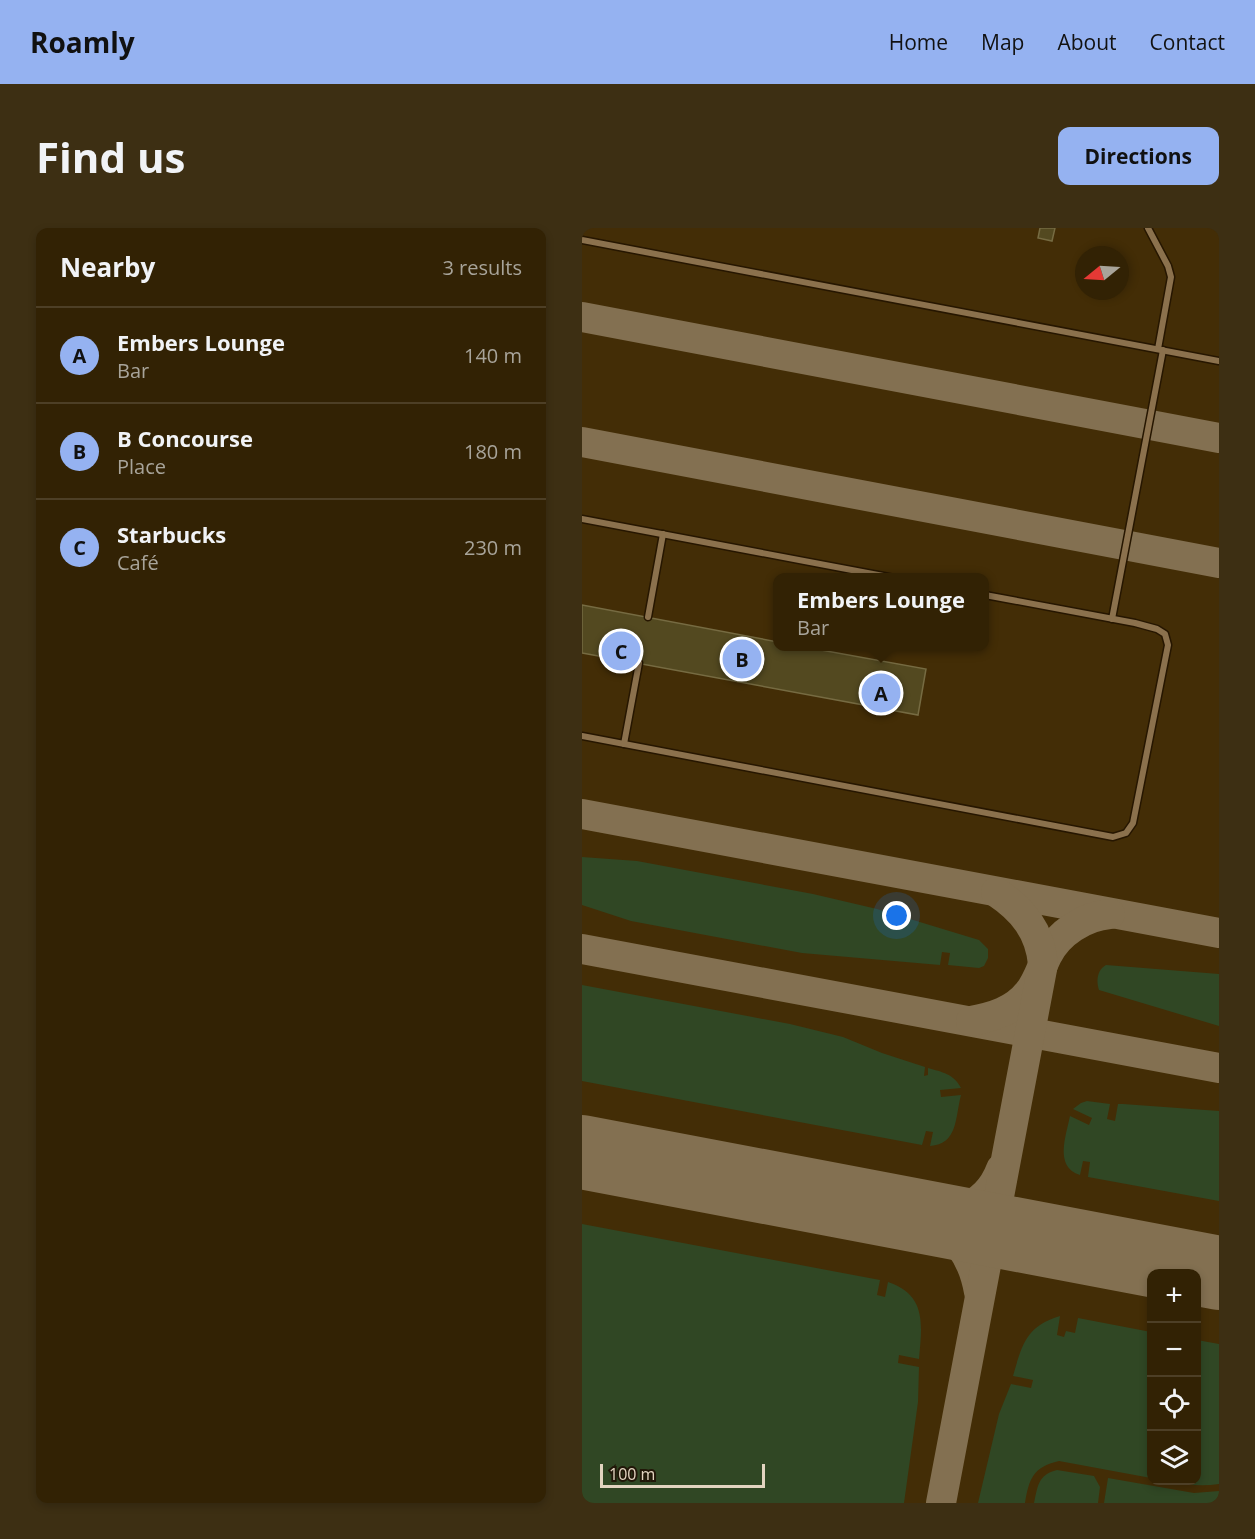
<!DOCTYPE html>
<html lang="en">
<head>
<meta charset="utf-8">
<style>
	:root { --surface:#322204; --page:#3d2f13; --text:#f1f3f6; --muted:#a8a49a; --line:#4d3f26; --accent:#95b2f1 }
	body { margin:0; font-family:"Open Sans",sans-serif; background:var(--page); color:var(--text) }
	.controls { position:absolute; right:18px; bottom:18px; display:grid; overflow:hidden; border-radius:12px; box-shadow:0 3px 9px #0003 }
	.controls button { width:54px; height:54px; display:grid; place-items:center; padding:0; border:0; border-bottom:2px solid var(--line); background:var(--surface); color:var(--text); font:30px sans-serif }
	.compass { position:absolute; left:493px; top:18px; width:54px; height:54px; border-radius:50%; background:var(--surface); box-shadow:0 3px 9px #0003; rotate:252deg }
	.scale { position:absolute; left:18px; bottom:15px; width:165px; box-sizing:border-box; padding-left:6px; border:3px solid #e2d4c0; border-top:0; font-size:16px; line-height:21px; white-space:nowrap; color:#e2d4c0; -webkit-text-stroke:4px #211708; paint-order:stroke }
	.you { position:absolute; left:315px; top:688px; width:21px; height:21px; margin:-15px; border:4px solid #fff; border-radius:50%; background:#1a73e8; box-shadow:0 0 0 9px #1a73e833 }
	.badge { display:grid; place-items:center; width:39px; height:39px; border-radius:50%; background:var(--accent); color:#111; font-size:20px; font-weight:700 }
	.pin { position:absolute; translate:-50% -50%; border:3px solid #fff; box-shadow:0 2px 6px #0006 }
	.popup { position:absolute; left:191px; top:345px; width:216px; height:78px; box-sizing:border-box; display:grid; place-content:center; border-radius:12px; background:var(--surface); filter:drop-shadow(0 2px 4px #0005); font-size:20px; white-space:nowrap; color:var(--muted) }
	.popup b { font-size:22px; color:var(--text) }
	.popup::after { content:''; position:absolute; left:50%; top:100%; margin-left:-12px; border:12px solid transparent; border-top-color:var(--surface) }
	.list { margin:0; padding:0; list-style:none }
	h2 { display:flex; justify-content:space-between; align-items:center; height:78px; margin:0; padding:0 24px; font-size:26px }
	h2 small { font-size:20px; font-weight:400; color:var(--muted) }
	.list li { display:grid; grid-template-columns:39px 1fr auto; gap:18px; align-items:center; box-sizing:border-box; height:96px; padding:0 24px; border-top:2px solid var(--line) }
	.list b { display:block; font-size:22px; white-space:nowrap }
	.list p { margin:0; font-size:20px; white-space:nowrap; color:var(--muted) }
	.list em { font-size:20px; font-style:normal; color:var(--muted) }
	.icon { flex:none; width:33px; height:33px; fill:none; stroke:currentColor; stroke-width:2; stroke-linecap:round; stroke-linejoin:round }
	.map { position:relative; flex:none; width:637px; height:1275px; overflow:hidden; border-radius:12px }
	header { display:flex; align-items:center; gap:36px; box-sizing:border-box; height:84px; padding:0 30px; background:var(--accent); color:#111 }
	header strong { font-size:28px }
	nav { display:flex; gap:33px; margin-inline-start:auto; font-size:21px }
	.intro { display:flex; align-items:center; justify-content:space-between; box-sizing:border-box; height:144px; padding:0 36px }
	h1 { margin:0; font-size:42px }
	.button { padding:15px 27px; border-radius:12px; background:var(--accent); color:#111; font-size:21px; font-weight:700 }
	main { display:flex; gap:36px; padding:0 36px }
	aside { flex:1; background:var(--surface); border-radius:12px; box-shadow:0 3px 9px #0003 }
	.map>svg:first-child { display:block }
	.green { fill:#304724 }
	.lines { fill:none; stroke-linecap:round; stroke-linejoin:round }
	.taxiway { stroke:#837051; stroke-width:30 }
	.runway { stroke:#837051; stroke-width:74 }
	.building { fill:#534920; stroke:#766b42; stroke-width:1.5 }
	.lane-casing { stroke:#261600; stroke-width:9 }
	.lane { stroke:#8b714d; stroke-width:6 }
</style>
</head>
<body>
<header>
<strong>Roamly</strong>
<nav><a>Home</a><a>Map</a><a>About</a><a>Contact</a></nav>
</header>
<div class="intro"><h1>Find us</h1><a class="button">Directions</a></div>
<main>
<aside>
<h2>Nearby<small>3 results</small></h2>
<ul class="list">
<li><span class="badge">A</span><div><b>Embers Lounge</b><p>Bar</p></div><em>140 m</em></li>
<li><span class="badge">B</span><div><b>B Concourse</b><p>Place</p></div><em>180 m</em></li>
<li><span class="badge">C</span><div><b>Starbucks</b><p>Café</p></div><em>230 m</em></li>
</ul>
</aside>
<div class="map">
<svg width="637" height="1275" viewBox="0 0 637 1275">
	<rect width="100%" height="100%" fill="#432d06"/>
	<!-- green -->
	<g class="green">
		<polygon points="0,629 55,633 231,666 295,681 397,712 406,721 406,730 402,738 397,740 366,737 368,725 360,724 358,737 220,725 49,693 0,677"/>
		<path d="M524 737 637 746V798L517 762C514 753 515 742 524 737Z"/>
		<path d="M0 757 208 796 261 809 300 825 343 839 342 848 346 847V840C360 844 372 846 379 860L358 862 359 869 379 867C373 890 376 916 348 918L351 904 344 903 340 917 0 853Z"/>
		<path d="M505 873 528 876 525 891 533 893 536 876H541L637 883V973L506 949 508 934 501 933 498 947C472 939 484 908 488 888L507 897 510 890 491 881 499 875Z"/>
		<path d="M0 996 298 1052 295 1067 303 1069 306 1054C345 1067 340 1097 337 1131L317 1127 316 1135 337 1139 336 1174 322 1275H0Z"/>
		<path d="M478 1088 475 1107 482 1109 484 1103 493 1105 496 1090 569 1104V1250L477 1233C451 1239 447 1251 443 1275H396L417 1186 429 1156 449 1160 451 1152 431 1148C440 1117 444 1098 478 1088Z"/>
		<path d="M615 1112 637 1116V1256C618 1259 600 1256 582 1253L614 1252Z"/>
		<path d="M475 1242 512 1248 518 1259 516 1275H452C456 1257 456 1247 475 1242Z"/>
		<polygon points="526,1250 612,1265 637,1263 637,1275 522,1275"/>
	</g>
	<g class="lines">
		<!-- taxiway -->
		<g class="taxiway">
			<polyline points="0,89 637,210"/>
			<polyline points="0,214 637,335"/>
			<polyline points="0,586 637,705"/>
			<polyline points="0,721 637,840"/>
			<path d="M389 793C410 789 432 783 446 765 455 755 459 740 465 728 476 705 503 688 528 686"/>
			<path d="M321 985C363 987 402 986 419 941"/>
			<path d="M331 988C341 993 355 997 364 1004 384 1019 393 1041 397 1064"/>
			<path d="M359 1275 461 736C458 703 441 682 414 664"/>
		</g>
		<!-- runway -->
		<polyline class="runway" points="0,924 637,1045"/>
	</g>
	<!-- building -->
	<g class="building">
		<polygon points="458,0 473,0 470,13 456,10"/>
		<polygon points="0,377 196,414 196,418 217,418 344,441 336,487 0,425"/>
	</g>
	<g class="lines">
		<!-- lane casing -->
		<g class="lane-casing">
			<g id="lane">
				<polyline points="566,0 586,38 589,49 576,121"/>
				<polyline points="0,12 637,133"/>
				<polyline points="0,291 312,350"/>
				<polyline points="66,389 81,306"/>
				<polyline points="530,391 581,122"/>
				<polyline points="0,508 531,609 544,605 551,595 586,417 583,406 575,401 553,395 403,367"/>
				<polyline points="42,516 57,435"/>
			</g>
		</g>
		<!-- lane -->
		<use href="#lane" class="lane"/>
	</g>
</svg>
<div class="controls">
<button>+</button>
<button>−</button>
<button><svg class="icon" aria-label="locate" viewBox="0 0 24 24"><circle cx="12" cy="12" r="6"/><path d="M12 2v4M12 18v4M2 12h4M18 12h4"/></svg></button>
<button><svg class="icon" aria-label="layers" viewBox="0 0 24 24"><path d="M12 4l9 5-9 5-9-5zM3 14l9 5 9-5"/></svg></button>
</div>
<svg class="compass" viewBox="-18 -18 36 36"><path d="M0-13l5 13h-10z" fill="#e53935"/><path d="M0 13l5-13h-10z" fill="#a8a49a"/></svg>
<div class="scale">100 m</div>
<div class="you"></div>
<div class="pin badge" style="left:299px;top:465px">A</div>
<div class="popup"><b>Embers Lounge</b>Bar</div>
<div class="pin badge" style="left:160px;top:431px">B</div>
<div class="pin badge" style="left:39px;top:423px">C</div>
</div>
</main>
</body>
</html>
